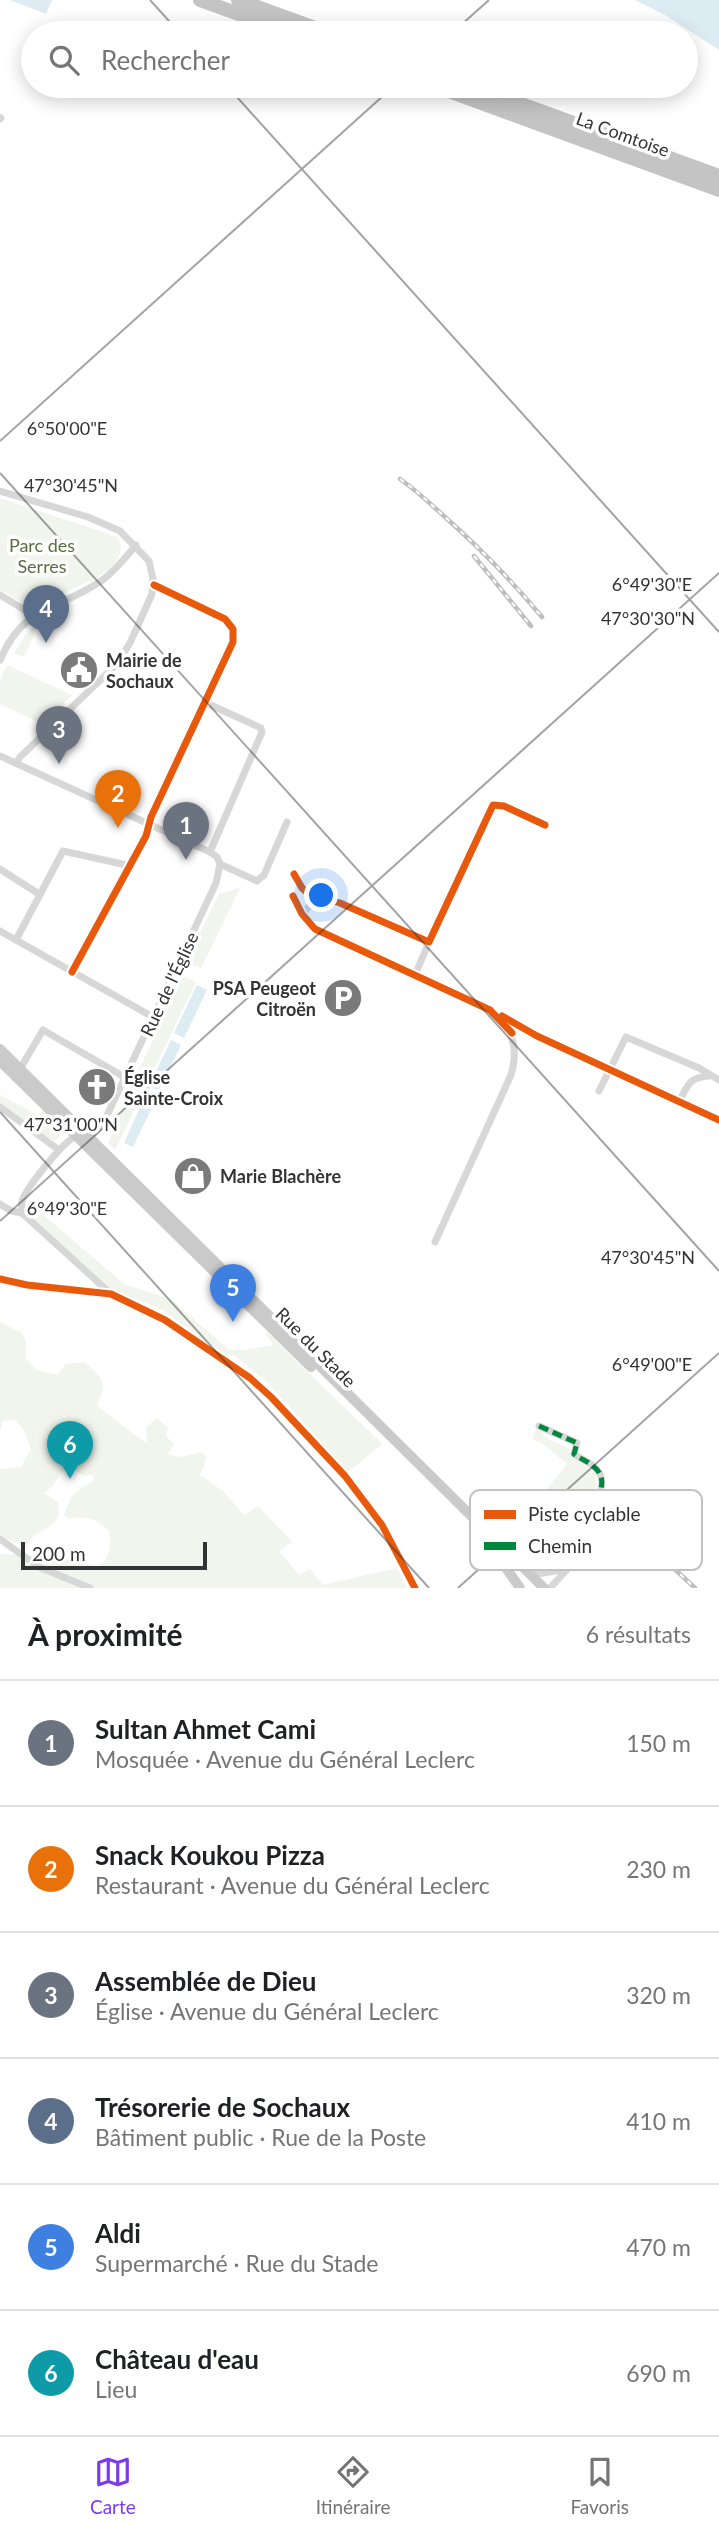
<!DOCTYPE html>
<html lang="fr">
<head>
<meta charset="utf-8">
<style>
	:root { --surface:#fff; --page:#f2f2f2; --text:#202124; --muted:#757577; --line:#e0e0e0; --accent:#7c3aed }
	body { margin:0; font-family:Lato,sans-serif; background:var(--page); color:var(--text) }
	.scale { position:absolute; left:21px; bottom:18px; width:186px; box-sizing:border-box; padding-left:7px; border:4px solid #333; border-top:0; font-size:19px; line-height:24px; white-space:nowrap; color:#333; -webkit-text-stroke:5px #fff; paint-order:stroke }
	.you { position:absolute; left:322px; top:896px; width:24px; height:24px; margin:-18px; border:5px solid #fff; border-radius:50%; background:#1a73e8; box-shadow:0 0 0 10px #1a73e833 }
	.badge { display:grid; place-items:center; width:46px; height:46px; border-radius:50%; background:var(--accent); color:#fff; font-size:23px; font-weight:700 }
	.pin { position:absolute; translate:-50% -58px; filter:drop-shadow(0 2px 4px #0008) }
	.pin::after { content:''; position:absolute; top:37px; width:24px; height:21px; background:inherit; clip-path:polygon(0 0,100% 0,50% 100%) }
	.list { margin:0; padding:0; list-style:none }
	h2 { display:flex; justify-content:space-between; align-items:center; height:91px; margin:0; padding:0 28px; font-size:30px }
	h2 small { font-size:23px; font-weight:400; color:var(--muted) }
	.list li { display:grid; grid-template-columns:46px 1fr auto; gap:21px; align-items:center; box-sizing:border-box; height:126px; padding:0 28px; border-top:2px solid var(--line) }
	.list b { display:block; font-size:26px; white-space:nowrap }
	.list p { margin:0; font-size:23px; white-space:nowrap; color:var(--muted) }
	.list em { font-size:23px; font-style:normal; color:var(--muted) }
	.icon { flex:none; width:38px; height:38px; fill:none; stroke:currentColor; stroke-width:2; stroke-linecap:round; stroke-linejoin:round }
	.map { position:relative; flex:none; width:719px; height:1588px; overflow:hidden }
	.search { position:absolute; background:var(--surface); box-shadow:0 4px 18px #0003; left:21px; right:21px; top:21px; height:77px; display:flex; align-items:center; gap:18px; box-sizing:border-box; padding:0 24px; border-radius:38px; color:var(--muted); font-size:26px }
	.sheet { height:847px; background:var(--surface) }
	nav { display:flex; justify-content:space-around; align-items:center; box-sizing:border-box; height:98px; border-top:2px solid var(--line); background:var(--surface); font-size:19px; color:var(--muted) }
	nav a { display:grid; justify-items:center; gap:4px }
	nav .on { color:var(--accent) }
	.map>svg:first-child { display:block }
	.green { fill:#f1f5ed }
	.water { fill:#ddebf3 }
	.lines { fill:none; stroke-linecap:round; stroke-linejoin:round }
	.minor { stroke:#d7d7d7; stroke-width:7 }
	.primary { stroke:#cacaca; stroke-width:10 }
	.motorway { stroke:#c4c4c4; stroke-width:14 }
	.rail-casing { stroke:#bebebe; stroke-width:4.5 }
	.rail { stroke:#fff; stroke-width:2; stroke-dasharray:5; stroke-linecap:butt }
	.quiet { stroke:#00873e; stroke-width:5; stroke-dasharray:10 5; stroke-linecap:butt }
	.cycleway-casing { stroke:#fff; stroke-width:11 }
	.cycleway { stroke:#e8590c; stroke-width:7 }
	.ticks { fill:none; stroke:#333; stroke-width:2; stroke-opacity:0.45 }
	.labels { text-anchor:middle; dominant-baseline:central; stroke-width:7; stroke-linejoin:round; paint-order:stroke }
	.street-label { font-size:18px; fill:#333; stroke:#fff }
	.park-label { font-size:18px; fill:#56703f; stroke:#fff }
	.poi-label { font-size:18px; font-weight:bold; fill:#333; stroke:#fff; text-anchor:start }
	.key { fill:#fff; stroke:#c2c2c2; stroke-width:2 }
	.key-label { font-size:19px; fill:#333 }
	.ticks-label { font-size:18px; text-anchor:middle; fill:#333; stroke:#fff; stroke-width:7; stroke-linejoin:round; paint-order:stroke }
</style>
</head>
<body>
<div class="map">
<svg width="719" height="1588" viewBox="0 0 719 1588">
	<rect width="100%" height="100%" fill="#fff"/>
	<!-- green -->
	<g class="green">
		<path d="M0 498 118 537C137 575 51 596 26 605L0 590Z"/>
		<polygon points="36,625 38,626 25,655 22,656 14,653 26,634"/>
		<polygon points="7,665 72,695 42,724 0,704 0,680"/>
		<polygon points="240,888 201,968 186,962 219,894"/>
		<polygon points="183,976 196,982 115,1150 108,1143 134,1080"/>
		<polygon points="0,1095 36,1114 41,1114 42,1109 59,1127 59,1138 54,1140 46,1137 0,1103"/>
		<polygon points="28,1202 124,1284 172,1300 229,1350 243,1350 274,1345 265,1334 267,1332 382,1444 348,1472 267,1382 234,1355 228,1356 159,1308 110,1289 35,1221 29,1213"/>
		<path d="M0 1322 22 1333 26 1342V1359L37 1370 58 1375 65 1364 84 1362C103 1379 108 1381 97 1406L147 1444 146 1427 157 1418 168 1428 166 1436 174 1444 168 1454 180 1457 202 1452 207 1457 200 1475 223 1491 244 1515 258 1506 292 1542 279 1551 299 1575 310 1569 323 1585 397 1568 407 1588H0V1554L56 1557 96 1566 105 1561 110 1548V1532C98 1519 85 1515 68 1519L64 1515C68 1505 70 1496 79 1490 85 1485 89 1485 94 1479L92 1474 84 1476 69 1466C56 1475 58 1484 44 1493L58 1502C62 1524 51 1524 38 1533 33 1536 29 1542 25 1547L6 1539 0 1534V1469L21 1467 31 1449 24 1431 16 1420 3 1421 0 1431Z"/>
		<path d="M537 1428 544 1431 542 1436 570 1449 571 1457 595 1473C600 1493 590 1507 593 1527L580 1541 573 1540 551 1517 556 1505 544 1493 567 1464 543 1444 532 1439Z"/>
	</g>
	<!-- water -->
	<g class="water">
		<polygon points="10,0 52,0 46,14"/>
		<polygon points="635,0 719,0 719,50 665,15"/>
		<polygon points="197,985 207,990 184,1038 174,1033"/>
		<polygon points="171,1040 181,1045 159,1091 149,1086"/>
		<polygon points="147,1092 157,1097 133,1147 124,1143"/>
	</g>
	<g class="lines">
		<!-- minor -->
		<g class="minor">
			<polyline points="0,119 1,118"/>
			<polyline points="0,491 88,517 120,531 149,561 153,579 152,594 130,643 116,665 20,757 16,763"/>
			<polyline points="0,595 25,610 31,616"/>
			<path d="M0 660C24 604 57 611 101 581 115 571 125 558 136 545"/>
			<polyline points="204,702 261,728 262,732 210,852"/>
			<polyline points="0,756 210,852 217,857 220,864 257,881 264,875 287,822"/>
			<polyline points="0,869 39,894"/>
			<polyline points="294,874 302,888 309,894 340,903 429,942 493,805 504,806 545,825"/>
			<path d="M293 896 302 914 315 929 490 1010C513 1028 519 1048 511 1075L435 1242"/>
			<polyline points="302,914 319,896"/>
			<polyline points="0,931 153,1017"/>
			<polyline points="16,940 63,851 131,866"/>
			<polyline points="72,972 146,836 151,817 233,642 233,629 225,619 154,585"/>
			<polyline points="415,975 429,942"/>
			<polyline points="499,1015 537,1036 719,1120"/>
			<polyline points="20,1069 43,1030 126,1078"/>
			<polyline points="599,1091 626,1037 699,1068 719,1080"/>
			<path d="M679 1102C688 1085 689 1077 709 1076"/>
			<polyline points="0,1107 59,1150"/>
			<polyline points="90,1137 103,1124 216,883 220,864"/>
			<polyline points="0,1204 11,1211 22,1213"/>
			<polyline points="22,1213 111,1294"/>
			<path d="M22 1213C22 1209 21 1205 22 1201 27 1187 66 1137 79 1135"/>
			<polyline points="0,1279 27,1285 111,1294 165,1320 250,1378 271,1397 345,1476 382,1525 415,1588"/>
			<path d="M539 1426 577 1443 574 1454C580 1459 588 1461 593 1466 611 1480 596 1496 595 1513 595 1521 598 1527 602 1534"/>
			<circle cx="618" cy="1515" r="14"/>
			<polyline points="0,1539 39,1567 90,1588"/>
			<polyline points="531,1575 567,1569"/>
			<polyline points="550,1588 608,1525"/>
		</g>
		<!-- primary -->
		<g class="primary">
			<polyline points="0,1049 544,1588"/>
			<polyline points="0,1061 311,1367"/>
			<polyline points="488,1542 520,1588"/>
		</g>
		<!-- motorway -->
		<g class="motorway">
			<polyline points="200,0 291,33"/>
			<polyline points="238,0 329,33"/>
			<polyline points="435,86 719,190"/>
			<polyline points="472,86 719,176"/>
		</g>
		<!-- rail casing -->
		<g class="rail-casing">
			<g id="rail">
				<path d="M400 479C417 491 431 504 446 518 481 549 512 581 542 617"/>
				<polyline points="474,556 531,626"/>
				<polyline points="647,1537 668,1563 695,1588"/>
			</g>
		</g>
		<!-- rail -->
		<use href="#rail" class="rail"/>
		<!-- quiet -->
		<path class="quiet" d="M539 1426 577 1443 574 1454C580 1459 588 1461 593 1466 611 1480 596 1496 595 1513 595 1521 598 1527 602 1534"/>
		<!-- cycleway casing -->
		<g class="cycleway-casing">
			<g id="cycleway">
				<polyline points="294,874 302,888 309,894 340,903 429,942 493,805 504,806 545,825"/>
				<polyline points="293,896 302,914 315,929 490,1010 512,1033"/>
				<polyline points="72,972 146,836 151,817 233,642 233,629 225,619 154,585"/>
				<polyline points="502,1016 537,1036 719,1120"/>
				<polyline points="0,1279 27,1285 111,1294 165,1320 250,1378 271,1397 345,1476 382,1525 415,1588"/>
			</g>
		</g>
		<!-- cycleway -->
		<use href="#cycleway" class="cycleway"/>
	</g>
	<!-- ticks -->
	<path class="ticks" d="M150 0 180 33M452 33 489 0M227 86 719 632M0 441 394 86M0 473 719 1271M0 1112 429 1588M0 1221 719 573M458 1588 719 1353"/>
	<!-- icons -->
	<defs>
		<g id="civic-disc" transform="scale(2.0125)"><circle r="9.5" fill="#7a7a7a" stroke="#fff"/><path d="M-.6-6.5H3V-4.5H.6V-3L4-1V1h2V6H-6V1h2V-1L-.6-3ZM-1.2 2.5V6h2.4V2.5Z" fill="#fff"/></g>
		<g id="parking-disc" transform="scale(2.0125)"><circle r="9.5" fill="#7a7a7a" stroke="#fff"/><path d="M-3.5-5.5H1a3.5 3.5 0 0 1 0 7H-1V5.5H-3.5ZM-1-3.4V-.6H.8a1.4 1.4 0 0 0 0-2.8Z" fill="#fff"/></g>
		<g id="church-disc" transform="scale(2.0125)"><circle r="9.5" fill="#7a7a7a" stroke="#fff"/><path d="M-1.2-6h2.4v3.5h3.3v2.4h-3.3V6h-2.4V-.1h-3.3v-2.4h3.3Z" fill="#fff"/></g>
		<g id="shop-disc" transform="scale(2.0125)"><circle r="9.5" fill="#7a7a7a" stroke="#fff"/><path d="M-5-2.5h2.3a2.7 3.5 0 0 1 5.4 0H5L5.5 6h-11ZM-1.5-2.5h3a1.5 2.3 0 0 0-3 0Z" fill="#fff"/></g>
	</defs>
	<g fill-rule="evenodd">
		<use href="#civic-disc" x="79" y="670"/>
		<use href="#parking-disc" x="343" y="998"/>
		<use href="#church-disc" x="97" y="1087"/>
		<use href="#shop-disc" x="193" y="1176"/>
	</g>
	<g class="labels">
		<!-- street labels -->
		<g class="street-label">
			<text transform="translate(623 134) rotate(20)">La Comtoise</text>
			<text transform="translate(169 984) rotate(-65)">Rue de l'Église</text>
			<text transform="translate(316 1347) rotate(45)">Rue du Stade</text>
		</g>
		<!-- park labels -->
		<g class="park-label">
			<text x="42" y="545">Parc des<tspan x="42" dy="21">Serres</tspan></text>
		</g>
		<!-- poi labels -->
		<g class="poi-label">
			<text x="106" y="660">Mairie de<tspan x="106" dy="21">Sochaux</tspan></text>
			<text x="316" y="988" text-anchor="end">PSA Peugeot<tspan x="316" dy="21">Citroën</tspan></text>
			<text x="124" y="1077">Église<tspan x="124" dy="21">Sainte-Croix</tspan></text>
			<text x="220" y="1176">Marie Blachère</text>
		</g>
	</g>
	<!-- legend -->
	<rect x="470" y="1490" width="232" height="80" rx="10" class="key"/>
	<rect x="484" y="1510" width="32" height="9" fill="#e8590c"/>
	<rect x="484" y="1542" width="32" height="8" fill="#00873e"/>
	<g class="key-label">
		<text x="528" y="1521">Piste cyclable</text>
		<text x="528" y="1553">Chemin</text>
	</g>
	<g class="ticks-label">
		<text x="67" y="435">6°50'00"E</text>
		<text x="71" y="492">47°30'45"N</text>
		<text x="652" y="591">6°49'30"E</text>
		<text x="648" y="625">47°30'30"N</text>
		<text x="71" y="1131">47°31'00"N</text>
		<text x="67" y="1215">6°49'30"E</text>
		<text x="648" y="1264">47°30'45"N</text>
		<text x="652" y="1371">6°49'00"E</text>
	</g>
</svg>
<div class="scale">200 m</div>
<div class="you"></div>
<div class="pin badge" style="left:186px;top:860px;background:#6b7280">1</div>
<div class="pin badge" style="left:118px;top:828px;background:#e8710a">2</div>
<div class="pin badge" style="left:59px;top:764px;background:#6b7280">3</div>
<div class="pin badge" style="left:46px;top:643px;background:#5c6f8a">4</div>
<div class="pin badge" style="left:233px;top:1322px;background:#3f7fe0">5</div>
<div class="pin badge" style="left:70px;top:1479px;background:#0f9aa8">6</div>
<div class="search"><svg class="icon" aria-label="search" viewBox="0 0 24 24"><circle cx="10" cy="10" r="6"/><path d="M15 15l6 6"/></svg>Rechercher</div>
</div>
<section class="sheet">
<h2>À proximité<small>6 résultats</small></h2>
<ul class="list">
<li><span class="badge" style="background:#6b7280">1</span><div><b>Sultan Ahmet Cami</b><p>Mosquée · Avenue du Général Leclerc</p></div><em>150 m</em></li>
<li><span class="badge" style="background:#e8710a">2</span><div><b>Snack Koukou Pizza</b><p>Restaurant · Avenue du Général Leclerc</p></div><em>230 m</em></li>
<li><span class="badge" style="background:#6b7280">3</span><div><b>Assemblée de Dieu</b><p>Église · Avenue du Général Leclerc</p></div><em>320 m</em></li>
<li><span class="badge" style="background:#5c6f8a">4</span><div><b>Trésorerie de Sochaux</b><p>Bâtiment public · Rue de la Poste</p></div><em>410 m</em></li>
<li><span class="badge" style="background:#3f7fe0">5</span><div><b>Aldi</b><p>Supermarché · Rue du Stade</p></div><em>470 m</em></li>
<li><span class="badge" style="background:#0f9aa8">6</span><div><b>Château d'eau</b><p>Lieu</p></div><em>690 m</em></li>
</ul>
</section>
<nav>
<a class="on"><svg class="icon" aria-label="map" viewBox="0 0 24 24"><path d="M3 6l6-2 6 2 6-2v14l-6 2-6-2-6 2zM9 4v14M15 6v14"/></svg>Carte</a>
<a><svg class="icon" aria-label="directions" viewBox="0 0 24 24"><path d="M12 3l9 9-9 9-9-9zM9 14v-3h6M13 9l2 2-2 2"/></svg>Itinéraire</a>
<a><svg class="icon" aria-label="saved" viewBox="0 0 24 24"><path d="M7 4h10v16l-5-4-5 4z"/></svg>Favoris</a>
</nav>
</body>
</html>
